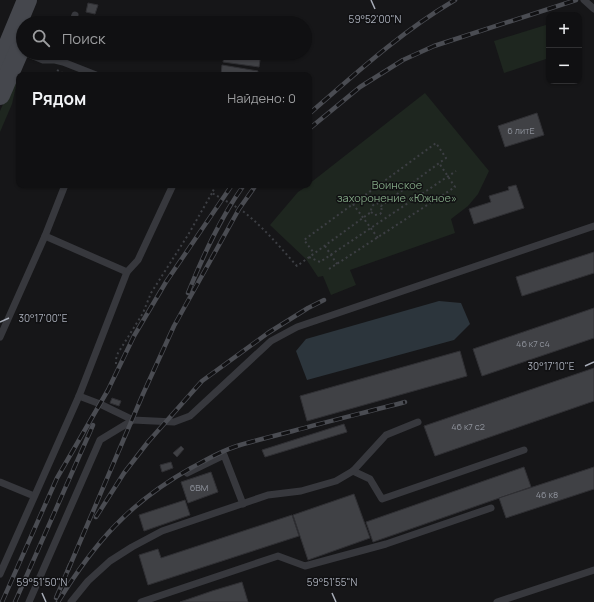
<!DOCTYPE html>
<html lang="ru">
<head>
<meta charset="utf-8">
<style>
	:root { --surface:#101012; --page:#1e1e20; --text:#f1f3f6; --muted:#9c9d9f; --line:#303032 }
	body { margin:0; font-family:Manrope,sans-serif; background:var(--page); color:var(--text) }
	.controls { position:absolute; right:12px; top:12px; display:grid; overflow:hidden; border-radius:8px; box-shadow:0 1px 3px #0004 }
	.controls button { width:36px; height:36px; display:grid; place-items:center; padding:0; border:0; border-bottom:1px solid var(--line); background:var(--surface); color:var(--text); font:20px sans-serif }
	.list { margin:0; padding:0; list-style:none }
	h2 { display:flex; justify-content:space-between; align-items:center; height:52px; margin:0; padding:0 16px; font-size:17px }
	h2 small { font-size:13px; font-weight:400; color:var(--muted) }
	.icon { flex:none; width:22px; height:22px; fill:none; stroke:currentColor; stroke-width:2; stroke-linecap:round; stroke-linejoin:round }
	.map { position:relative; flex:none; width:594px; height:602px; overflow:hidden }
	.search { position:absolute; background:var(--surface); box-shadow:0 1px 3px #0004; left:16px; top:16px; width:296px; height:44px; display:flex; align-items:center; gap:10px; box-sizing:border-box; padding:0 14px; border-radius:22px; color:var(--muted); font-size:15px }
	.panel { position:absolute; background:var(--surface); box-shadow:0 1px 3px #0004; left:16px; top:72px; width:296px; height:116px; border-radius:8px }
	.map>svg:first-child { display:block }
	.green { fill:#1e261f }
	.water { fill:#2c353c }
	.building { fill:#404145; stroke:#303034 }
	.lines { fill:none; stroke-linecap:round; stroke-linejoin:round }
	.path { stroke:#3d3f44; stroke-width:2; stroke-dasharray:2 3; stroke-linecap:butt }
	.service { stroke:#37383d; stroke-width:7 }
	.secondary { stroke:#45474d; stroke-width:20 }
	.rail-casing { stroke:#4a4c52; stroke-width:4.5 }
	.rail { stroke:#111113; stroke-width:3; stroke-dasharray:9; stroke-linecap:butt }
	.ticks { fill:none; stroke:#a8adb8; stroke-width:1.5 }
	.labels { text-anchor:middle; dominant-baseline:central; stroke-width:3; stroke-linejoin:round; paint-order:stroke }
	.number-label { font-size:9px; fill:#8e929b }
	.park-label { font-size:11px; fill:#7fa381; stroke:#111113 }
	.ticks-label { font-size:10px; text-anchor:middle; fill:#a8adb8; stroke:#111113; stroke-width:3; stroke-linejoin:round; paint-order:stroke }
</style>
</head>
<body>
<div class="map">
<svg width="594" height="602" viewBox="0 0 594 602">
	<rect width="100%" height="100%" fill="#161618"/>
	<!-- green -->
	<g class="green">
		<polygon points="549,24 549,58 504,73 494,41"/>
		<polygon points="21,64 12,104 0,132 0,111"/>
		<polygon points="425,93 489,171 478,194 468,206 451,219 455,233 350,270 356,285 331,295 323,276 318,277 306,259 270,225 298,192 309,185 309,184"/>
	</g>
	<!-- water -->
	<polygon class="water" points="439,301 461,303 470,324 454,340 307,380 296,351 306,339"/>
	<!-- building -->
	<g class="building">
		<polygon points="88,3 98,5 95,14 86,12"/>
		<polygon points="225,53 261,53 259,67 223,62"/>
		<polygon points="222,65 258,71 257,75 221,75"/>
		<polygon points="537,113 544,135 505,147 498,126"/>
		<polygon points="516,185 524,208 474,224 469,209 491,202 489,196 509,190 508,187"/>
		<polygon points="594,252 594,273 522,296 516,277"/>
		<polygon points="594,308 594,338 482,376 473,349"/>
		<polygon points="460,351 467,376 307,421 300,396"/>
		<polygon points="594,368 594,401 435,456 424,426"/>
		<polygon points="112,398 121,401 119,406 110,403"/>
		<polygon points="344,424 347,432 265,457 262,450"/>
		<polygon points="181,446 184,449 177,457 173,453"/>
		<polygon points="171,462 173,468 162,472 160,465"/>
		<polygon points="524,467 531,487 373,542 366,522"/>
		<polygon points="594,467 594,489 506,518 499,498"/>
		<polygon points="211,472 218,492 188,503 181,482"/>
		<polygon points="354,494 370,538 308,560 293,515"/>
		<polygon points="185,500 190,515 144,531 139,515"/>
		<polygon points="292,515 299,536 148,585 139,555 158,549 161,558"/>
		<polygon points="242,582 248,602 180,602 212,591"/>
	</g>
	<g class="lines">
		<!-- path -->
		<g class="path">
			<polyline points="57,70 66,75"/>
			<path d="M216 185 212 193C222 199 234 205 244 212 264 228 280 247 297 266L371 212C371 207 372 205 377 203L381 206 446 158 436 143 304 240 314 253"/>
			<polyline points="353,204 378,238"/>
			<polyline points="371,212 375,215 380,214 382,212 381,206"/>
			<polyline points="325,246 337,264"/>
			<polyline points="309,257 320,262 456,171"/>
			<polyline points="329,269 455,187 439,163"/>
			<polyline points="116,364 116,359 118,353 143,313 151,293 188,235 212,193"/>
		</g>
		<!-- service -->
		<g class="service">
			<polyline points="584,0 594,9"/>
			<polyline points="72,23 75,15"/>
			<polyline points="26,53 43,60 55,60 63,62 96,75"/>
			<polyline points="45,236 127,272 138,260 173,185"/>
			<polyline points="0,337 45,236 65,185"/>
			<polyline points="79,396 100,404 133,420 174,422 190,416 271,341 297,327 594,226"/>
			<polyline points="353,471 370,479 382,499 524,450"/>
			<polyline points="187,473 224,455 243,504"/>
			<polyline points="0,482 34,496"/>
			<polyline points="0,574 79,396 127,272"/>
			<polyline points="29,602 100,440 133,420"/>
			<polyline points="71,602 88,581 110,561 132,547 162,531 268,495 301,491 336,481 353,471 386,435 418,422"/>
			<polyline points="141,602 278,556 305,566 386,544 491,508"/>
			<polyline points="497,602 594,570"/>
		</g>
		<!-- secondary -->
		<g class="secondary">
			<polyline points="0,65 27,0"/>
			<polyline points="0,95 19,51"/>
		</g>
		<!-- rail casing -->
		<g class="rail-casing">
			<g id="rail">
				<path d="M309 114C355 74 402 31 455 0"/>
				<polyline points="309,129 360,87 403,60 434,46 576,0"/>
				<path d="M188 293C203 256 220 218 244 185"/>
				<polyline points="96,517 124,473 148,442 202,381 268,333 308,308 324,300"/>
				<polyline points="68,570 143,394 174,326 239,209 256,185"/>
				<polyline points="56,598 70,565"/>
				<polyline points="2,602 57,478 108,390 134,336 166,282 232,185"/>
				<polyline points="15,602 93,425"/>
				<path d="M58 602C95 542 129 503 191 468 206 460 221 451 237 446 256 440 275 436 293 431 330 421 367 412 405 402"/>
			</g>
		</g>
		<!-- rail -->
		<use href="#rail" class="rail"/>
	</g>
	<!-- ticks -->
	<path class="ticks" d="M371 0 375 9M0 322 9 318M585 366 594 362M42 593 46 602M332 593 336 602"/>
	<g class="labels">
		<!-- number labels -->
		<g class="number-label">
			<text x="521" y="130">6 литЕ</text>
			<text x="533" y="343">46 к7 с4</text>
			<text x="468" y="426">46 к7 с2</text>
			<text x="199" y="487">6ВМ</text>
			<text x="547" y="494">46 к8</text>
		</g>
		<!-- park labels -->
		<g class="park-label">
			<text x="397" y="184">Воинское<tspan x="397" dy="13">захоронение «Южное»</tspan></text>
		</g>
	</g>
	<g class="ticks-label">
		<text x="375" y="23">59°52'00"N</text>
		<text x="43" y="322">30°17'00"E</text>
		<text x="551" y="370">30°17'10"E</text>
		<text x="42" y="586">59°51'50"N</text>
		<text x="332" y="586">59°51'55"N</text>
	</g>
</svg>
<div class="controls">
<button>+</button>
<button>−</button>
</div>
<div class="search"><svg class="icon" aria-label="search" viewBox="0 0 24 24"><circle cx="10" cy="10" r="6"/><path d="M15 15l6 6"/></svg>Поиск</div>
<section class="panel">
<h2>Рядом<small>Найдено: 0</small></h2>
<ul class="list">
</ul>
</section>
</div>
</body>
</html>
